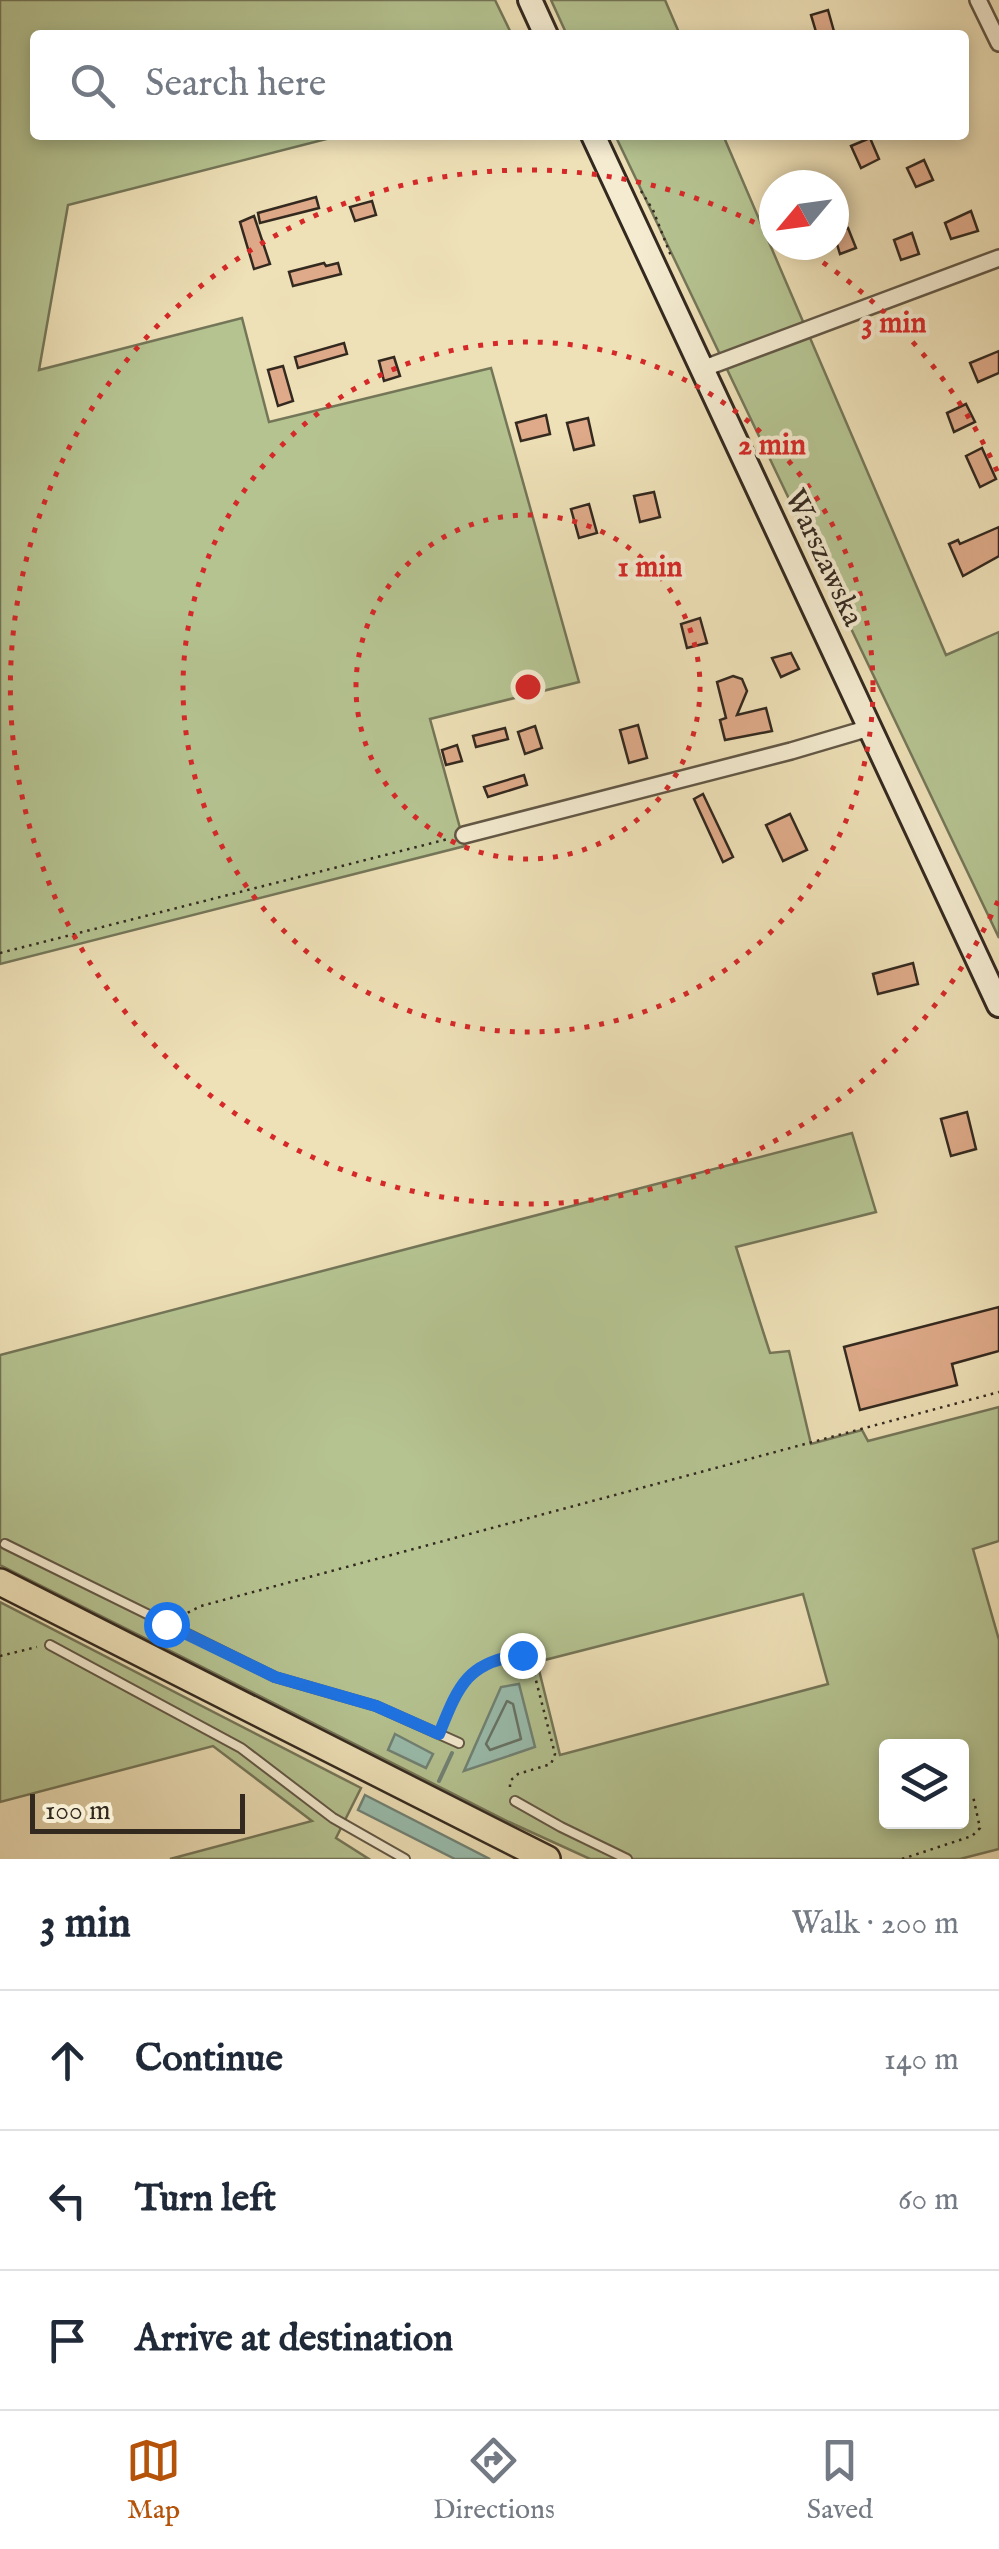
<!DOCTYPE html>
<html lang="en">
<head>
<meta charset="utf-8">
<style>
	:root { --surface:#fff; --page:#f2f2f3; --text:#1f2937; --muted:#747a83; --line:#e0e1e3; --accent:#b45309 }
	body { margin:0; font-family:"IM FELL English",serif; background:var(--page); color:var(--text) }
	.controls { position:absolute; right:30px; bottom:30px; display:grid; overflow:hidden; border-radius:10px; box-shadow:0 5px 15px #0003 }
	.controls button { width:90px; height:90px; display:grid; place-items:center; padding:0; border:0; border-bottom:2px solid var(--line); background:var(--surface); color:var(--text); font:50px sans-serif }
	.compass { position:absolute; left:759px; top:170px; width:90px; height:90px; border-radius:50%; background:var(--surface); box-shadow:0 5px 15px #0003; rotate:241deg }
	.scale { position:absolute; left:30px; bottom:25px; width:215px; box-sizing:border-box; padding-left:10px; border:5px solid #33291f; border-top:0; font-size:28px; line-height:35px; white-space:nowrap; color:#33291f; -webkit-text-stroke:8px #f4ebd0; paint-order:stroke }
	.stop { position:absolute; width:30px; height:30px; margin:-22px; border:8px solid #1a73e8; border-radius:50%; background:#fff }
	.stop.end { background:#1a73e8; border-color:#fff; box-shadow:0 2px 10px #0008 }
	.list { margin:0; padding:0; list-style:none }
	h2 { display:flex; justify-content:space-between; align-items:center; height:130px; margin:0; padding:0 40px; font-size:42px }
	h2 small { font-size:32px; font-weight:400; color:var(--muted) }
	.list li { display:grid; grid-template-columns:65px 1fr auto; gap:30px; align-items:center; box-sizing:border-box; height:140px; padding:0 40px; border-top:2px solid var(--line) }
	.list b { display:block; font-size:38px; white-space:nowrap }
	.list em { font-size:32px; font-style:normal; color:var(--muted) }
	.icon { flex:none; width:55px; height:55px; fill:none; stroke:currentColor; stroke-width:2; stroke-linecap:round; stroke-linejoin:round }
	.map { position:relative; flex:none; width:999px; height:1859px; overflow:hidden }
	.search { position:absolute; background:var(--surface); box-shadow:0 5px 15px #0003; left:30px; right:30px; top:30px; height:110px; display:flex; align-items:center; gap:25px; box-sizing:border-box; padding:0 35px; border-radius:10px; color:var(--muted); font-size:38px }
	.sheet { height:550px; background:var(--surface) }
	nav { display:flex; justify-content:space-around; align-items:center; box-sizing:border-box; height:140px; border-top:2px solid var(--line); background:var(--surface); font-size:28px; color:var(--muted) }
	nav a { display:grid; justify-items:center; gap:5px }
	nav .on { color:var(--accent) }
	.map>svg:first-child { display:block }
	.green { fill:#b5c391; stroke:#747658; stroke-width:2.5; fill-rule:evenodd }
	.water { fill:#99bdae; stroke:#708275; stroke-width:2.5 }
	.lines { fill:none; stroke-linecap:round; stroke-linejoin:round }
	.shore { stroke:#667366; stroke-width:2.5 }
	.stream { stroke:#708275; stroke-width:4 }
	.building { fill:#deaa89; stroke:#33291f; stroke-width:2.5 }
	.lane-casing { stroke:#625745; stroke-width:12 }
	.street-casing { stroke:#625745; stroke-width:20 }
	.secondary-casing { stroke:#33291f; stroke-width:28 }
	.primary-casing { stroke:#33291f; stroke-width:30 }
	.path { stroke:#33291f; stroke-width:2.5; stroke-dasharray:2.5 5; stroke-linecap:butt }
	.lane { stroke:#f4ebd0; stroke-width:8 }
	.street { stroke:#f4ebd0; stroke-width:15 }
	.secondary { stroke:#f4ebd0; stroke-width:22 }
	.primary { stroke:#eee0b7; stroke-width:25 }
	.route { stroke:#1a73e8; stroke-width:12 }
	.ring { fill:none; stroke:#d62828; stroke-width:5; stroke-dasharray:5 10 }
	.labels { text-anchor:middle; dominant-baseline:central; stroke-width:8; stroke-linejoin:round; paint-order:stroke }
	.street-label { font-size:30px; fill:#33291f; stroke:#f4ebd0 }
	.centre { fill:#d62828; stroke:#f4ebd0; stroke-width:5 }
	.ring-label { font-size:30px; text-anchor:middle; font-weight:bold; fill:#d62828; stroke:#f4ebd0; stroke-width:8; stroke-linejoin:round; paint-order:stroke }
</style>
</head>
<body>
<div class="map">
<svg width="999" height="1859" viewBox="0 0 999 1859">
	<rect width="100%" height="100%" fill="#eee0b7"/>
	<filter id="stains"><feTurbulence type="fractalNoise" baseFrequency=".002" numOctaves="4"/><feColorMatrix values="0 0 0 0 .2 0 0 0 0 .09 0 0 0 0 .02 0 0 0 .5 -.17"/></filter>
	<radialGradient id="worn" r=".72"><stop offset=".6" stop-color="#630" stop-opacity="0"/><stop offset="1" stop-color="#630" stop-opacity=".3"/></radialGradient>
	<!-- green -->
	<g class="green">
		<polygon points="0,0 495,0 512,35 35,35 35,135 342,135 68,205 39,370 242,318 269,422 491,368 579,682 430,719 465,846 0,964"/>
		<polygon points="551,0 665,0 680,35 567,35"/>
		<polygon points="615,135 723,135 946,655 999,632 999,938"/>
		<path d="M852 1133 876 1212 736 1247 770 1353 789 1351 811 1444 862 1430 868 1441 999 1407V1541L973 1549 999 1640V1849L960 1859H590L509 1822 0 1565V1355ZM803 1594 828 1684 560 1755 537 1662ZM886 1746H962V1822H886Z"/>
		<polygon points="0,1602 361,1788 336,1838 369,1859 170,1859 312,1821 213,1746 0,1802"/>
	</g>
	<!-- water -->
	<g class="water">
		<polygon points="519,1684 535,1747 464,1771 501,1687"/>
		<polygon points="395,1734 433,1754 426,1768 388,1750"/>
		<polygon points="365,1795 490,1859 455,1859 358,1810"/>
	</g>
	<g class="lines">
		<!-- shore -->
		<polygon class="shore" points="507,1701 513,1704 521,1739 490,1750 486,1744"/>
		<!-- stream -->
		<polyline class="stream" points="439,1781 452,1753"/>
	</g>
	<!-- building -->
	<g class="building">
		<polygon points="828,10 835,35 817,35 811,15"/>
		<polygon points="870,138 879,159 861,168 851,146"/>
		<polygon points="924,160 933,180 916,187 907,168"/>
		<polygon points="316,197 319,208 260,223 258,213"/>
		<polygon points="372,201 376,215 355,221 350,207"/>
		<polygon points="971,211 978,231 951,239 945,223"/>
		<polygon points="254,216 270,264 254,269 240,222"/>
		<polygon points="848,228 856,248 840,254 834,234"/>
		<polygon points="912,233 919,254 901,260 894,240"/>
		<polygon points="324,263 326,266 338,263 341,274 293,286 289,272"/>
		<polygon points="344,343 347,354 298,368 295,357"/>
		<polygon points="999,351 999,373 978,382 970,363"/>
		<polygon points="394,357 400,376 384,381 379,361"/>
		<polygon points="283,366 293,401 278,406 268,370"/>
		<polygon points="966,404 975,422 954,432 947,413"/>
		<polygon points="546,415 550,434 521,441 516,423"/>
		<polygon points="588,418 594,445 574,450 567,423"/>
		<polygon points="982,448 996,479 980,487 966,456"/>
		<polygon points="654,492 660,517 640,522 634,496"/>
		<polygon points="589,504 597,533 579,538 571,509"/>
		<polygon points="999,527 999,556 963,576 949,544 958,540 960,544"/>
		<polygon points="700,618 707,643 687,648 681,624"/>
		<polygon points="791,653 799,669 781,677 772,658"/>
		<polygon points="733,676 742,679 747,691 737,715 766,708 772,731 725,740 720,720 726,718 717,682"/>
		<polygon points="638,725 647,758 629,763 620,730"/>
		<polygon points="535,726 542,748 525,754 518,732"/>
		<polygon points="505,728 508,739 476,747 473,736"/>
		<polygon points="457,745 462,761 446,765 442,750"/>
		<polygon points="524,775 527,785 488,797 484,787"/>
		<polygon points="703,794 733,857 723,862 694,799"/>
		<polygon points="790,814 807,850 783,861 766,825"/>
		<polygon points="913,963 918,984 878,994 873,974"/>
		<polygon points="967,1112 976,1149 951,1156 941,1119"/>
		<polygon points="999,1307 999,1351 952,1364 957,1385 860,1410 844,1347"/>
	</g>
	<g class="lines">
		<!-- lane casing -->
		<g class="lane-casing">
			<g id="lane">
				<polyline points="5,1544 275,1677 376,1706 459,1743"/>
				<polyline points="50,1645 241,1748 333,1818 405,1859"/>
				<polyline points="515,1801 561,1827 627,1859"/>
			</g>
		</g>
		<!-- street casing -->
		<g class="street-casing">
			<g id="street">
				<polyline points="978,0 999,43"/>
				<polyline points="702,369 999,258"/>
				<polyline points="464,835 791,751 869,728"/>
			</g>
		</g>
		<!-- secondary casing -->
		<g class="secondary-casing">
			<g id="secondary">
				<polyline points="530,0 546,35"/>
				<polyline points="593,135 999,1005"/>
			</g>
		</g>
		<!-- primary casing -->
		<g class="primary-casing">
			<polyline id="primary" points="0,1582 547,1859"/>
		</g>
		<!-- path -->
		<g class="path">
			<polyline points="641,191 653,210 671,256"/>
			<polyline points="0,953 448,839"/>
			<polyline points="181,1616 201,1606 999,1392"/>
			<polyline points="0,1656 37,1647"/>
			<path d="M444 1724C461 1680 473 1661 523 1655L532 1665 555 1754 551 1764 518 1774 510 1781V1792"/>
			<polyline points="902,1859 972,1836 980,1828 973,1796"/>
		</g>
		<!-- lane -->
		<use href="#lane" class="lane"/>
		<!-- street -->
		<use href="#street" class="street"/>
		<!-- secondary -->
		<use href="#secondary" class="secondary"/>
		<!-- primary -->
		<use href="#primary" class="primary"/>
	</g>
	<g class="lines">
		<!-- route -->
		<path class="route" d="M166 1624 275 1677 376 1706 439 1734C458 1687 467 1661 522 1655"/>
	</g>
	<!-- distance rings -->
	<g class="ring">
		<circle cx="528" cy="687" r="172"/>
		<circle cx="528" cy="687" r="345"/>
		<path d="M998 901A517 517 0 1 1 771 231M798 246A517 517 0 0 1 998 473"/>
	</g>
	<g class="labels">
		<!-- street labels -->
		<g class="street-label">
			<text transform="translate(823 558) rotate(65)">Warszawska</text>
		</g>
	</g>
	<circle cx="528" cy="687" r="15" class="centre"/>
	<g class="ring-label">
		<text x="894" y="332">3 min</text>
		<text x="772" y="454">2 min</text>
		<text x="650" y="576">1 min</text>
	</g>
	<rect width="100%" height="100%" filter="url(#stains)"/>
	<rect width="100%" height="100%" fill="url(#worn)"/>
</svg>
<div class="controls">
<button><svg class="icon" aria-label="layers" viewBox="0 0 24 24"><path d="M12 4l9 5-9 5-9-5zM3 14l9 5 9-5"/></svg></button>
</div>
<svg class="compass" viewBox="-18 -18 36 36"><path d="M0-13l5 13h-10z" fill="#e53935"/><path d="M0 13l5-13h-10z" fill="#747a83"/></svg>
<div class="scale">100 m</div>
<div class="stop" style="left:166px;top:1624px"></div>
<div class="stop end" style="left:522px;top:1655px"></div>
<div class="search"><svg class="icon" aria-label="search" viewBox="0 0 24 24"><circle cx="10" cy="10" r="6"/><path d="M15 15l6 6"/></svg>Search here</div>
</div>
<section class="sheet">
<h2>3 min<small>Walk · 200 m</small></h2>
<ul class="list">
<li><svg class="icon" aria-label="ahead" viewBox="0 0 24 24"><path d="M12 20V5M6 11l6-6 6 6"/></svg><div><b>Continue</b></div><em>140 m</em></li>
<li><svg class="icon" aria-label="left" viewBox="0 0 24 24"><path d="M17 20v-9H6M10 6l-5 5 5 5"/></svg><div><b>Turn left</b></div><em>60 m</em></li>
<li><svg class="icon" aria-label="arrive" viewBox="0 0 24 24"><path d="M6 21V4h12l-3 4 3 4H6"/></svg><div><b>Arrive at destination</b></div></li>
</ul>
</section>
<nav>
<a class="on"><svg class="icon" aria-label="map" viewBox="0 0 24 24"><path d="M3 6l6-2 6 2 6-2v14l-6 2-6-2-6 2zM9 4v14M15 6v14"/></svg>Map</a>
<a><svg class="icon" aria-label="directions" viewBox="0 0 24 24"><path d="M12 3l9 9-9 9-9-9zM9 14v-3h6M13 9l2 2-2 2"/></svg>Directions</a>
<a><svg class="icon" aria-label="saved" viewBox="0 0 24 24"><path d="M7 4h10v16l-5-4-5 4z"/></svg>Saved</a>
</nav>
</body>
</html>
